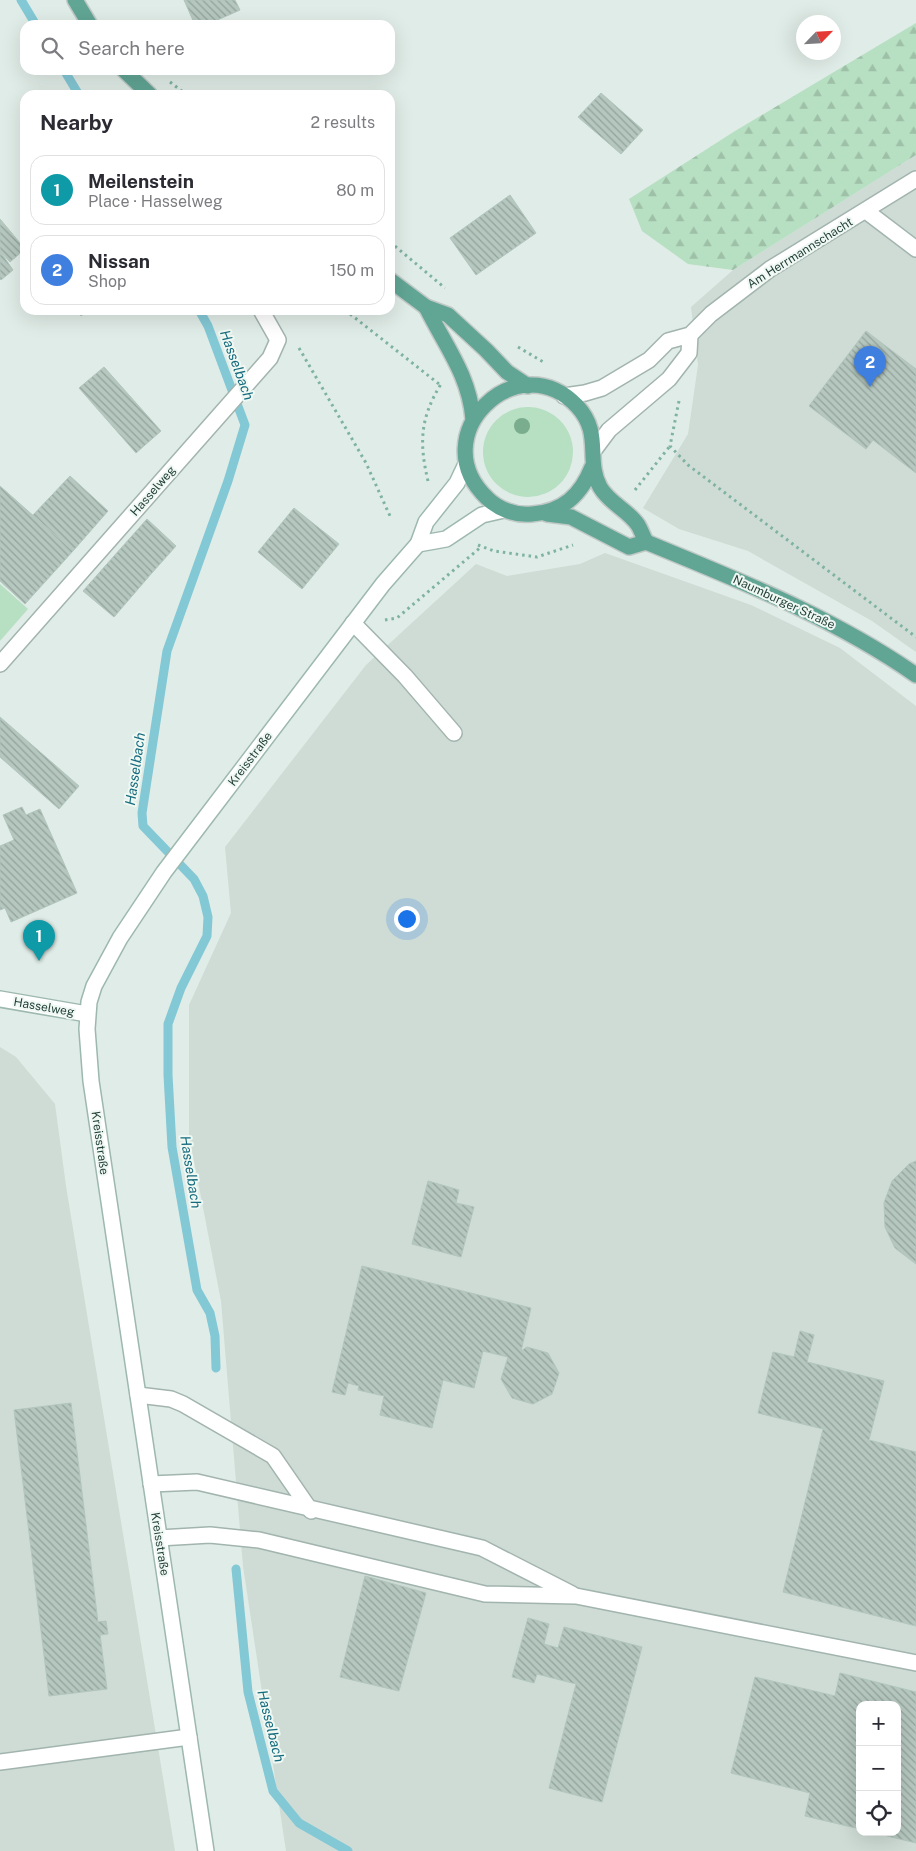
<!DOCTYPE html>
<html lang="en">
<head>
<meta charset="utf-8">
<style>
	:root { --surface:#fff; --page:#f7f7f7; --text:#2b2b33; --muted:#7c7c81; --line:#e1e1e2; --accent:#b45309 }
	body { margin:0; font-family:"Public Sans",sans-serif; background:var(--page); color:var(--text) }
	.controls { position:absolute; right:15px; bottom:15px; display:grid; overflow:hidden; border-radius:10px; box-shadow:0 5px 20px #0002 }
	.controls button { width:45px; height:45px; display:grid; place-items:center; padding:0; border:0; border-bottom:1px solid var(--line); background:var(--surface); color:var(--text); font:25px sans-serif }
	.compass { position:absolute; left:796px; top:15px; width:45px; height:45px; border-radius:50%; background:var(--surface); box-shadow:0 5px 20px #0002; rotate:65deg }
	.you { position:absolute; left:406px; top:918px; width:18px; height:18px; margin:-12px; border:4px solid #fff; border-radius:50%; background:#1a73e8; box-shadow:0 0 0 8px #1a73e833 }
	.badge { display:grid; place-items:center; width:32px; height:32px; border-radius:50%; background:var(--accent); color:#fff; font-size:16px; font-weight:700 }
	.pin { position:absolute; translate:-50% -41px; filter:drop-shadow(0 1px 2px #0008) }
	.pin::after { content:''; position:absolute; top:26px; width:18px; height:15px; background:inherit; clip-path:polygon(0 0,100% 0,50% 100%) }
	.list { margin:0; padding:0; list-style:none }
	h2 { display:flex; justify-content:space-between; align-items:center; height:65px; margin:0; padding:0 20px; font-size:21px }
	h2 small { font-size:16px; font-weight:400; color:var(--muted) }
	.list li { display:grid; grid-template-columns:32px 1fr auto; gap:15px; align-items:center; box-sizing:border-box; height:70px; margin:0 10px 10px; padding:0 10px; border:1px solid var(--line); border-radius:15px }
	.list b { display:block; font-size:19px; white-space:nowrap }
	.list p { margin:0; font-size:16px; white-space:nowrap; color:var(--muted) }
	.list em { font-size:16px; font-style:normal; color:var(--muted) }
	.icon { flex:none; width:28px; height:28px; fill:none; stroke:currentColor; stroke-width:2; stroke-linecap:round; stroke-linejoin:round }
	.map { position:relative; flex:none; width:916px; height:1851px; overflow:hidden }
	.search { position:absolute; background:var(--surface); box-shadow:0 5px 20px #0002; left:20px; top:20px; width:375px; height:55px; display:flex; align-items:center; gap:12px; box-sizing:border-box; padding:0 18px; border-radius:15px; color:var(--muted); font-size:19px }
	.panel { position:absolute; background:var(--surface); box-shadow:0 5px 20px #0002; left:20px; top:90px; width:375px; height:225px; border-radius:15px }
	.map>svg:first-child { display:block }
	.built { fill:#cedcd5; fill-rule:evenodd }
	.green { fill:#b7dfc2 }
	.forest { fill:url(#forest-firs) }
	.lines { fill:none; stroke-linecap:round; stroke-linejoin:round }
	.stream { stroke:#83c8d5; stroke-width:9 }
	.building { fill:url(#building-back-hatch); stroke:#b2c6be }
	.lane-casing { stroke:#a2b4ae; stroke-width:18 }
	.street-casing { stroke:#a2b4ae; stroke-width:18 }
	.secondary-casing { stroke:#9db8af; stroke-width:18 }
	.primary-casing { stroke:#c0c9c6; stroke-width:18 }
	.path { stroke:#7eb2a2; stroke-width:3; stroke-dasharray:2.5 4; stroke-linecap:butt }
	.lane { stroke:#fff; stroke-width:15 }
	.street { stroke:#fff; stroke-width:15 }
	.secondary { stroke:#fff; stroke-width:15 }
	.primary { stroke:#61a594; stroke-width:15 }
	.tree { fill:#7aac8e }
	.labels { text-anchor:middle; dominant-baseline:central; stroke-width:4; stroke-linejoin:round; paint-order:stroke }
	.street-label { font-size:12px; fill:#1f3d35; stroke:#f0f8f4 }
	.water-label { font-size:14px; font-style:italic; fill:#156b7d; stroke:#f0f8f4 }
</style>
</head>
<body>
<div class="map">
<svg width="916" height="1851" viewBox="0 0 916 1851">
	<defs>
		<pattern id="forest-firs" width="22" height="20" patternUnits="userSpaceOnUse" patternTransform="scale(1.25)"><rect width="22" height="20" fill="#b7dfc2"/><path d="M5 1l3.5 6h-7zM16 11l3.5 6h-7z" fill="#9dc0a7"/></pattern>
		<pattern id="building-back-hatch" width="6" height="6" patternUnits="userSpaceOnUse" patternTransform="scale(1.25)"><rect width="6" height="6" fill="#b5c7bf"/><path d="M-1 5l2 2M0 0l6 6M5-1l2 2" fill="none" stroke="#93a39c"/></pattern>
	</defs>
	<rect width="100%" height="100%" fill="#e0ece7"/>
	<!-- built -->
	<g class="built">
		<polygon points="916,155 916,652 872,621 748,551 679,529 643,508 688,434 698,365 691,307 733,270"/>
		<path d="M605 553 751 605 840 648 916 706V1851H286L243 1566 221 1301 189 1135V1005L231 913 225 847 366 665 476 564 507 576 580 564ZM860 1705H897V1832H860Z"/>
		<polygon points="0,1047 16,1057 55,1104 66,1186 175,1851 0,1851"/>
	</g>
	<!-- green -->
	<g class="green">
		<circle cx="528" cy="452" r="45"/>
		<polygon points="0,584 28,609 0,641"/>
	</g>
	<!-- forest -->
	<polygon class="forest" points="916,23 916,155 733,270 688,264 642,231 629,199 735,131"/>
	<g class="lines">
		<!-- stream -->
		<g class="stream">
			<polyline points="21,0 36,25"/>
			<polyline points="64,70 79,95"/>
			<polyline points="199,310 208,326 245,425 228,481 167,651 142,813 143,826 194,879 203,896 208,917 207,936 181,988 168,1024 168,1075 172,1147 197,1290 210,1313 215,1336 216,1368"/>
			<polyline points="236,1569 248,1692 273,1791 299,1823 348,1851"/>
		</g>
	</g>
	<!-- building -->
	<g class="building">
		<polygon points="184,0 235,0 240,10 206,25 195,25"/>
		<polygon points="601,93 643,130 621,154 578,117"/>
		<polygon points="510,195 536,233 476,275 450,238"/>
		<polygon points="0,219 25,249 10,262 0,251"/>
		<polygon points="0,251 13,270 1,280 0,279"/>
		<polygon points="76,310 88,310 81,316"/>
		<polygon points="866,331 916,369 916,473 873,440 866,449 809,406"/>
		<polygon points="104,367 161,431 136,453 79,388"/>
		<polygon points="70,476 108,511 73,551 33,515"/>
		<polygon points="0,486 73,551 25,604 0,581"/>
		<polygon points="294,508 339,544 302,589 258,552"/>
		<polygon points="147,519 176,546 151,574 122,547"/>
		<polygon points="122,547 151,574 114,617 83,591"/>
		<polygon points="0,717 79,786 59,809 0,757"/>
		<polygon points="22,807 26,815 40,809 77,893 11,922 5,908 0,910 0,846 14,840 3,815"/>
		<polygon points="916,1161 916,1264 895,1248 885,1227 884,1203 892,1181 909,1164"/>
		<polygon points="428,1181 459,1190 456,1203 474,1207 461,1257 412,1244"/>
		<polygon points="362,1266 531,1308 521,1351 527,1347 548,1353 559,1373 552,1394 533,1404 512,1398 501,1379 508,1357 483,1351 474,1388 443,1380 432,1428 380,1415 384,1396 358,1390 359,1386 348,1383 345,1395 332,1392"/>
		<polygon points="800,1331 814,1335 807,1362 884,1381 869,1440 916,1452 916,1626 783,1592 823,1429 758,1413 773,1352 794,1357"/>
		<polygon points="71,1403 98,1622 106,1621 108,1634 100,1635 107,1689 49,1696 14,1410"/>
		<polygon points="365,1576 426,1593 399,1691 340,1677"/>
		<polygon points="528,1618 549,1624 544,1644 558,1648 564,1627 642,1647 602,1802 549,1788 576,1684 537,1674 534,1683 512,1677"/>
		<polygon points="840,1673 916,1692 916,1843 871,1832 897,1832 897,1705 860,1705 860,1829 805,1816 810,1793 731,1773 755,1677 835,1696"/>
	</g>
	<g class="lines">
		<!-- lane casing -->
		<g class="lane-casing">
			<g id="lane">
				<polyline points="353,623 405,676 454,733"/>
				<polyline points="138,1395 171,1399 183,1404 273,1456 311,1511"/>
				<polyline points="151,1484 197,1482 482,1548 572,1594"/>
				<polyline points="159,1538 210,1535 259,1540 485,1594 576,1596 916,1663"/>
				<polyline points="0,1762 189,1737"/>
			</g>
		</g>
		<!-- street casing -->
		<g class="street-casing">
			<g id="street">
				<polyline points="866,211 916,249"/>
				<polyline points="564,396 585,393 602,388 649,360 668,341 690,335 711,314 770,269 916,179"/>
				<polyline points="594,450 609,430 669,379 689,353 690,335"/>
				<polyline points="0,664 270,358 278,340 261,310"/>
			</g>
		</g>
		<!-- secondary casing -->
		<g class="secondary-casing">
			<g id="secondary">
				<polyline points="418,544 446,539 482,515 504,510"/>
				<polyline points="0,999 87,1014"/>
				<polyline points="206,1851 91,1081 87,1029 89,1002 94,986 120,938 164,872 383,584 418,544 426,522 457,483 466,464"/>
			</g>
		</g>
		<!-- primary casing -->
		<g class="primary-casing">
			<g id="primary">
				<polyline points="75,0 90,25"/>
				<polyline points="124,70 150,95"/>
				<polyline points="390,280 426,307 448,315 486,350 507,372 528,386"/>
				<path d="M426 307C446 347 469 375 473 419"/>
				<path d="M592 467C581 495 563 512 532 514 516 516 498 509 487 498 422 436 517 343 577 406 603 434 585 459 600 487 609 503 628 510 638 525 641 530 643 536 646 542"/>
				<path d="M547 514 571 517 629 547 646 542C740 581 831 616 916 675"/>
			</g>
		</g>
		<!-- path -->
		<g class="path">
			<polyline points="170,82 187,95"/>
			<polyline points="390,242 445,288"/>
			<polyline points="345,310 439,384"/>
			<polyline points="518,347 545,363"/>
			<polyline points="299,348 366,463 390,516"/>
			<polyline points="679,401 670,446 688,465 916,637"/>
			<path d="M428 481C419 443 420 418 441 384"/>
			<polyline points="635,490 670,446"/>
			<polyline points="478,545 494,551 537,557 573,545"/>
			<polyline points="385,620 397,618 481,547"/>
		</g>
		<!-- lane -->
		<use href="#lane" class="lane"/>
		<!-- street -->
		<use href="#street" class="street"/>
		<!-- secondary -->
		<use href="#secondary" class="secondary"/>
		<!-- primary -->
		<use href="#primary" class="primary"/>
	</g>
	<!-- trees -->
	<circle class="tree" cx="522" cy="426" r="8"/>
	<g class="labels">
		<!-- street labels -->
		<g class="street-label">
			<text transform="translate(800 253) rotate(-32)">Am Herrmannschacht</text>
			<text transform="translate(153 491) rotate(-49)">Hasselweg</text>
			<text transform="translate(784 602) rotate(25)">Naumburger Straße</text>
			<text transform="translate(250 759) rotate(-53)">Kreisstraße</text>
			<text transform="translate(44 1007) rotate(10)">Hasselweg</text>
			<text transform="translate(100 1143) rotate(82)">Kreisstraße</text>
			<text transform="translate(160 1544) rotate(81)">Kreisstraße</text>
		</g>
		<!-- water labels -->
		<g class="water-label">
			<text transform="translate(237 365) rotate(70)">Hasselbach</text>
			<text transform="translate(135 769) rotate(-82)">Hasselbach</text>
			<text transform="translate(191 1172) rotate(81)">Hasselbach</text>
			<text transform="translate(271 1726) rotate(76)">Hasselbach</text>
		</g>
	</g>
</svg>
<div class="controls">
<button>+</button>
<button>−</button>
<button><svg class="icon" aria-label="locate" viewBox="0 0 24 24"><circle cx="12" cy="12" r="6"/><path d="M12 2v4M12 18v4M2 12h4M18 12h4"/></svg></button>
</div>
<svg class="compass" viewBox="-18 -18 36 36"><path d="M0-13l5 13h-10z" fill="#e53935"/><path d="M0 13l5-13h-10z" fill="#7c7c81"/></svg>
<div class="you"></div>
<div class="pin badge" style="left:39px;top:961px;background:#0f9aa8">1</div>
<div class="pin badge" style="left:870px;top:387px;background:#3f7fe0">2</div>
<div class="search"><svg class="icon" aria-label="search" viewBox="0 0 24 24"><circle cx="10" cy="10" r="6"/><path d="M15 15l6 6"/></svg>Search here</div>
<section class="panel">
<h2>Nearby<small>2 results</small></h2>
<ul class="list">
<li><span class="badge" style="background:#0f9aa8">1</span><div><b>Meilenstein</b><p>Place · Hasselweg</p></div><em>80 m</em></li>
<li><span class="badge" style="background:#3f7fe0">2</span><div><b>Nissan</b><p>Shop</p></div><em>150 m</em></li>
</ul>
</section>
</div>
</body>
</html>
